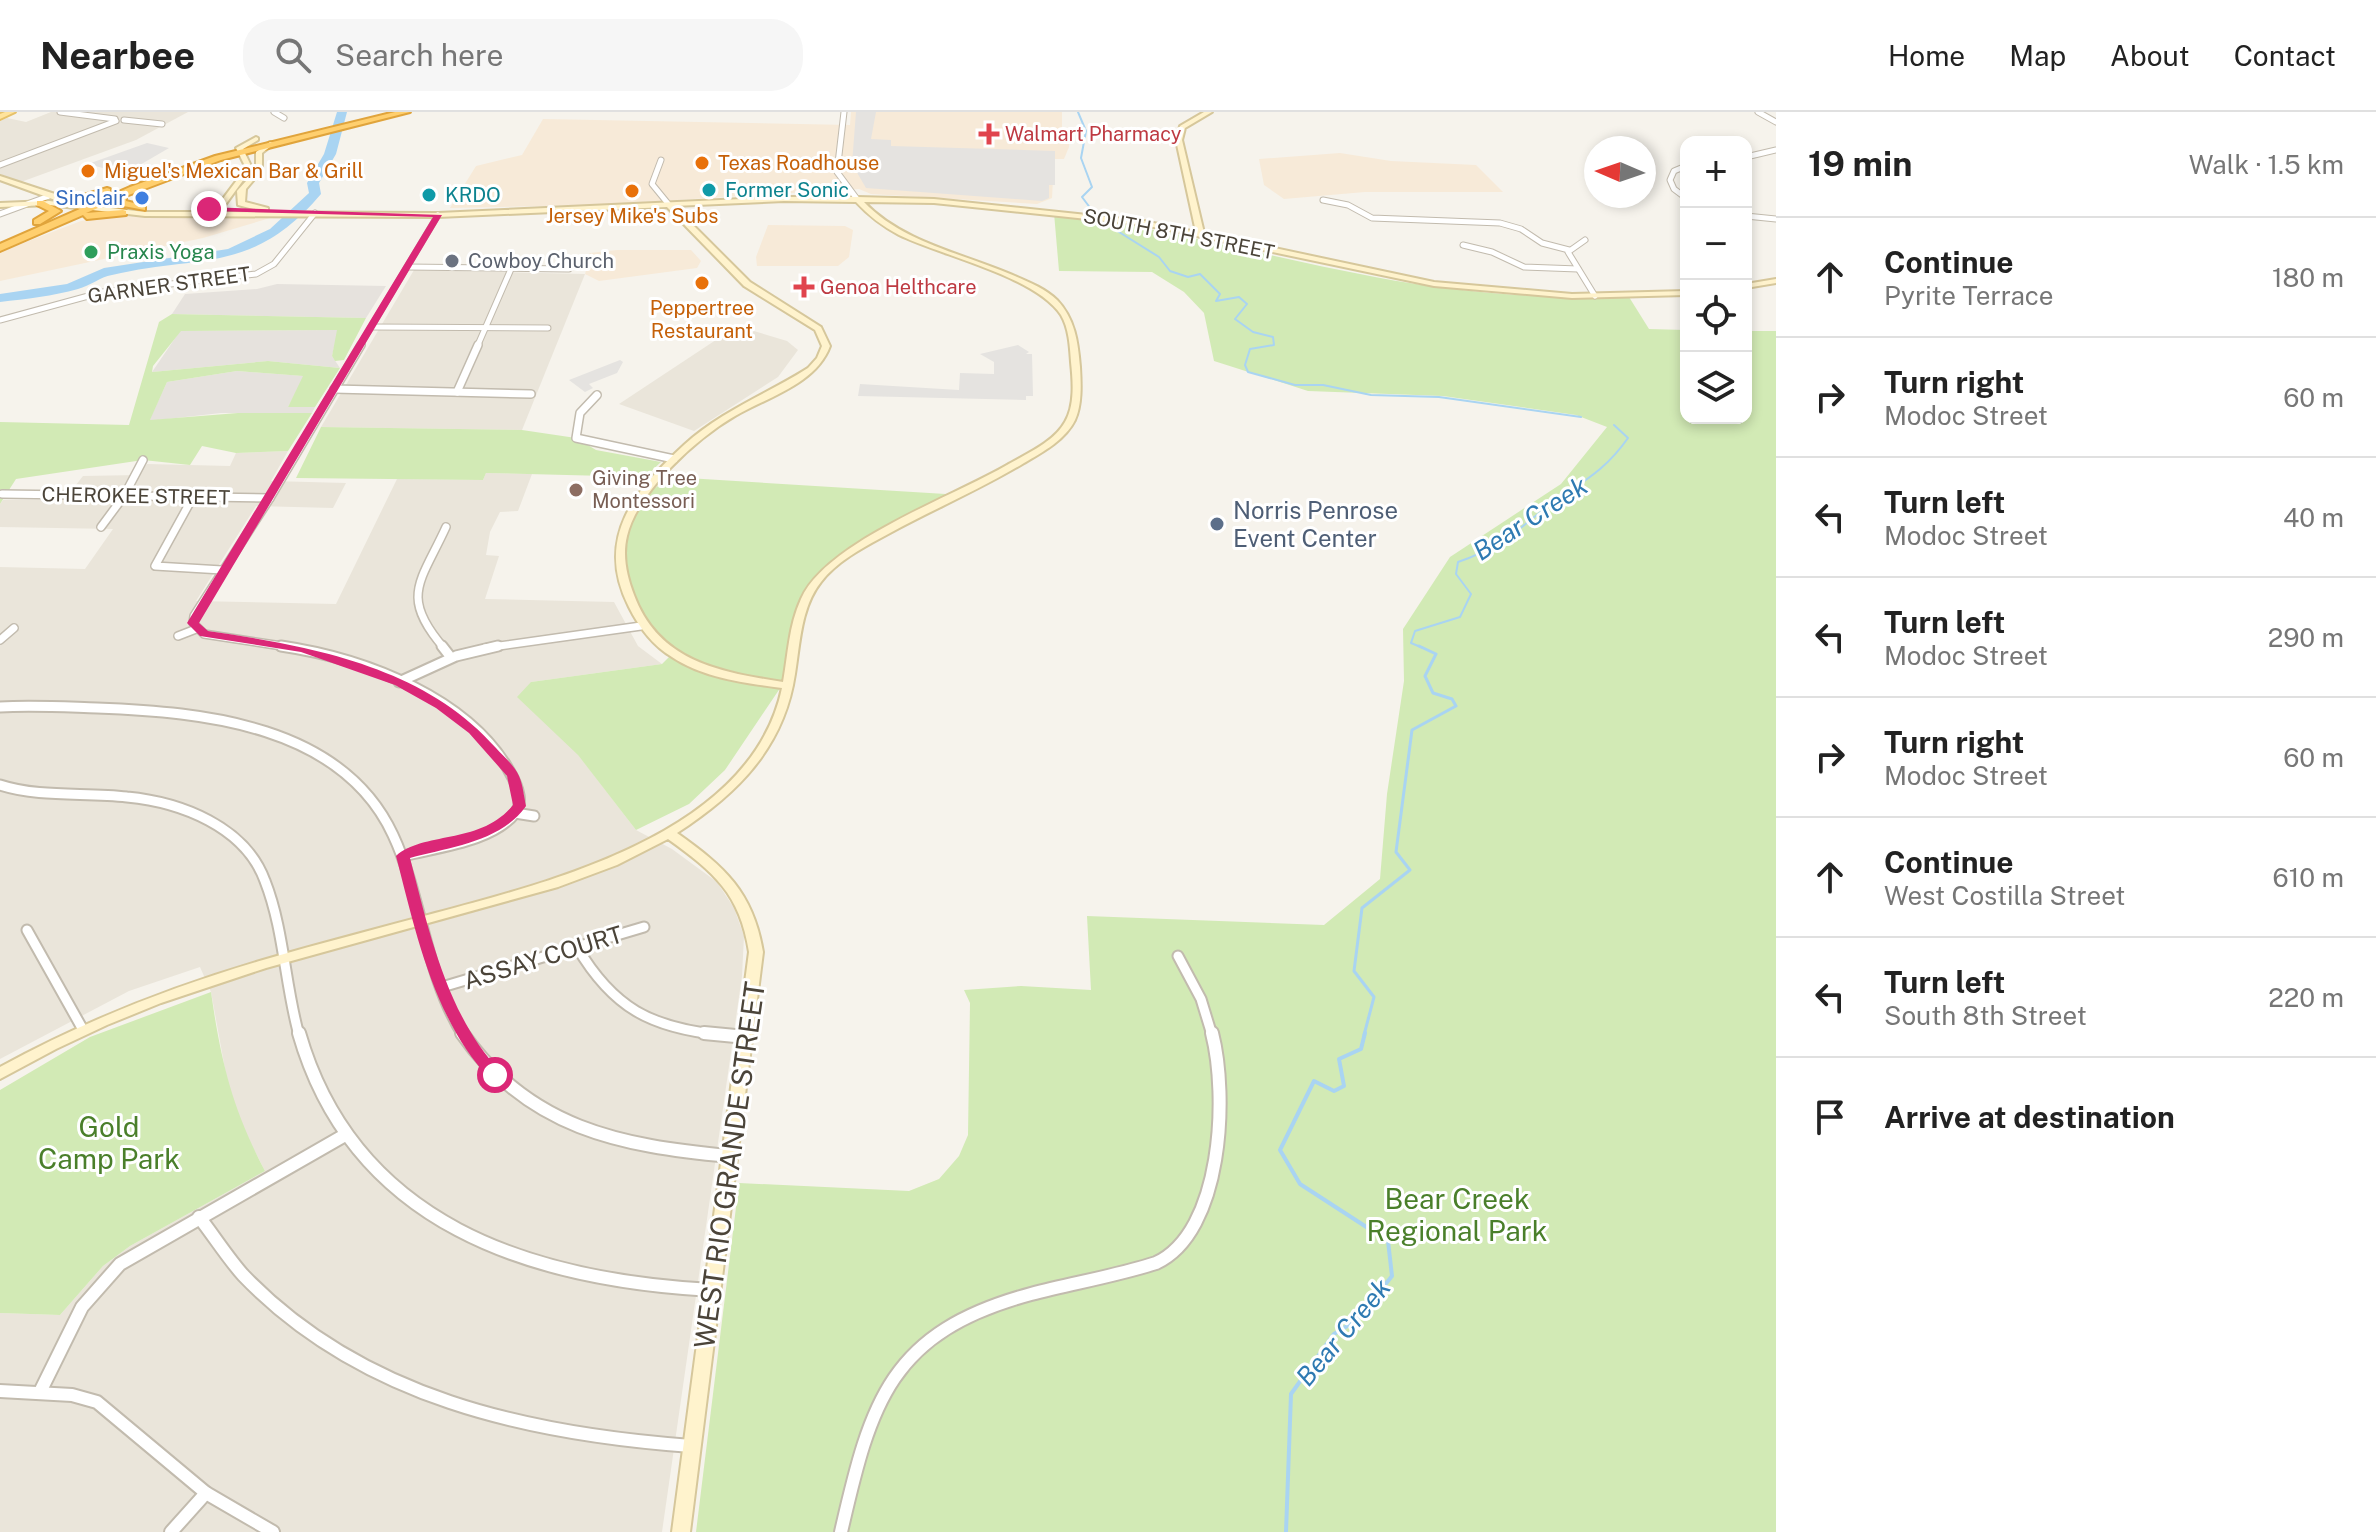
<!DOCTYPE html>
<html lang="en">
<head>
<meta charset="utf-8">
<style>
	:root { --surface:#fff; --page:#f6f6f6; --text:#222; --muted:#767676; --line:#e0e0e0 }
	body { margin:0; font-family:"Public Sans",sans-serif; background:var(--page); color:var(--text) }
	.controls { position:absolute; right:24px; top:24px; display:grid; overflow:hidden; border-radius:16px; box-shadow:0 4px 12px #0003 }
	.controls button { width:72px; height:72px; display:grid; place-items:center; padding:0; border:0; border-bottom:2px solid var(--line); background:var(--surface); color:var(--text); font:40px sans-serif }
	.compass { position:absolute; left:1584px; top:24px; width:72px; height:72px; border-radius:50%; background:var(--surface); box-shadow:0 4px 12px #0003; rotate:272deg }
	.stop { position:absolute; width:24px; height:24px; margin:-18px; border:6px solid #db2777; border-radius:50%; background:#fff }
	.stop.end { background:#db2777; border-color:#fff; box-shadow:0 2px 8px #0008 }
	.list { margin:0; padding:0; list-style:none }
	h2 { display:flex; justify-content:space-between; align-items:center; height:104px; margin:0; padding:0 32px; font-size:34px }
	h2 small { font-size:26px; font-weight:400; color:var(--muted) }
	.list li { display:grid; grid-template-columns:52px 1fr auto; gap:24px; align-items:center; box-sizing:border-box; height:120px; padding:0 32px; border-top:2px solid var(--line) }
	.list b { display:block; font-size:30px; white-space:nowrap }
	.list p { margin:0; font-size:26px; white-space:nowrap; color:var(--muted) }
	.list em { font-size:26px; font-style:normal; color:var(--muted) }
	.icon { flex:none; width:44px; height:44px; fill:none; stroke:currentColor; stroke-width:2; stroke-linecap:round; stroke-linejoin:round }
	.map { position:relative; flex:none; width:1776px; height:1420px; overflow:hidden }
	header { display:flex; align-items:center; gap:48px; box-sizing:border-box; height:112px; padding:0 40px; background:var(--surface); border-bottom:2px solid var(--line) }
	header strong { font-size:38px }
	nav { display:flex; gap:44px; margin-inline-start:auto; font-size:28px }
	.search { width:560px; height:72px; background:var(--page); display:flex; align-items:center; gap:20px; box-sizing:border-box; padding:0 28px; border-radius:32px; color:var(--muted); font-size:30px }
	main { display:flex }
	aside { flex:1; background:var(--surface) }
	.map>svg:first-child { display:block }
	.residential { fill:#eae5da }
	.commercial { fill:#f7ead8 }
	.industrial { fill:#e6e2dd }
	.green { fill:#d2eab5 }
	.parking { fill:#e5e3e0 }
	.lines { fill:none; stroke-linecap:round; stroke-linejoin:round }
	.stream-far2 { stroke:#a9d4f2; stroke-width:2 }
	.stream-far1 { stroke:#a9d4f2; stroke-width:3 }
	.stream { stroke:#a9d4f2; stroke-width:4 }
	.river { fill:#a9d4f2; fill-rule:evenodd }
	.street-far3-casing { stroke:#c2bbae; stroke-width:7 }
	.street-far2-casing { stroke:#c2bbae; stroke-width:10 }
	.street-far1-casing { stroke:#c2bbae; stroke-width:13 }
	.street-casing { stroke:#c2bbae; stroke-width:16 }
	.secondary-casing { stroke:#d6c79b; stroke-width:4 }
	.primary-casing { stroke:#e6c16a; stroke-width:4 }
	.highway-casing { stroke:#e0a43c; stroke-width:4 }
	.street-far3 { stroke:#fff; stroke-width:5 }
	.street-far2 { stroke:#fff; stroke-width:7 }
	.street-far1 { stroke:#fff; stroke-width:9 }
	.street { stroke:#fff; stroke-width:12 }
	.secondary { fill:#fff3cd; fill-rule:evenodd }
	.primary { fill:#ffe39c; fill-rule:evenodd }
	.highway { fill:#ffcf6e; fill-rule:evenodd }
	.route { fill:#db2777 }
	.health-dot { fill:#e0444e; stroke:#fff; stroke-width:3 }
	.food-dot { fill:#e8710a; stroke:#fff; stroke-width:3 }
	.culture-dot { fill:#0f9aa8; stroke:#fff; stroke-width:3 }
	.shop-dot { fill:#3f7fe0; stroke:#fff; stroke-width:3 }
	.leisure-dot { fill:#2e9e5b; stroke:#fff; stroke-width:3 }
	.worship-dot { fill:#6b7280; stroke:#fff; stroke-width:3 }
	.education-dot { fill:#8d6e63; stroke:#fff; stroke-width:3 }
	.service-dot { fill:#5c6f8a; stroke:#fff; stroke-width:3 }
	.labels { text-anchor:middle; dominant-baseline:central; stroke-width:6; stroke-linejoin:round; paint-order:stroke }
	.far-health-label { font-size:20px; fill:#be3a42; stroke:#fff; text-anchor:start }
	.far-food-label { font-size:20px; fill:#c56008; stroke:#fff; text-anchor:start }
	.far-culture-label { font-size:20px; fill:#0d838f; stroke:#fff; text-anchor:start }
	.far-shop-label { font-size:20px; fill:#366cbe; stroke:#fff; text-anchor:end }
	.far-street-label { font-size:20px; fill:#4b4439; stroke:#fff }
	.far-leisure-label { font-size:20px; fill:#27864d; stroke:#fff; text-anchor:start }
	.far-worship-label { font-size:20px; fill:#5b616d; stroke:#fff; text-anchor:start }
	.far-education-label { font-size:20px; fill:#785e54; stroke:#fff; text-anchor:start }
	.service-label { font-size:24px; fill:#4e5e75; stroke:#fff; text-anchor:start }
	.street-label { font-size:24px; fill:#4b4439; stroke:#fff }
	.water-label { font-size:26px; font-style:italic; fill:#2e7ab2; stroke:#fff }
	.near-park-label { font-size:28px; fill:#4a7f2a; stroke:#fff }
	.near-street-label { font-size:28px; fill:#4b4439; stroke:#fff }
</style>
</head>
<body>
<header>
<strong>Nearbee</strong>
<div class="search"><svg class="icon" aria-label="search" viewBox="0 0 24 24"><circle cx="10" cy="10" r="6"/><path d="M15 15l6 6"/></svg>Search here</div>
<nav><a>Home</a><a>Map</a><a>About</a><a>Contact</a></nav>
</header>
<main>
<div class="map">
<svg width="1776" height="1420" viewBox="0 0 1776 1420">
	<rect width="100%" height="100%" fill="#f6f3ec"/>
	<!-- residential -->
	<g class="residential">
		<polygon points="51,0 188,0 136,28 21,70 0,62 0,9 7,6 26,10"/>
		<polygon points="414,158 585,162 522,318 321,315"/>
		<polygon points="737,214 787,229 798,238 778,265 694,319 619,292"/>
		<polygon points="288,339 271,369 346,371 333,396 256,394 196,489 336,492 397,367 483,368 486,361 532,362 518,399 500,400 490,420 486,443 499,444 485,487 614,490 638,534 662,552 531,570 570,632 636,718 672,737 717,770 734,796 744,824 742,864 662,1420 0,1420 0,1201 60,1203 103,1154 130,1134 265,1059 240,1010 229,979 211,880 200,855 129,879 0,947 0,455 85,457 113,417 0,415 0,392 3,388 64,388 83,364 138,363 147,352 230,354 236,341"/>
	</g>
	<!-- commercial -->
	<g class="commercial">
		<polygon points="851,0 1062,0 1062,19 1070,21 1069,35 1064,47 1054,47 1052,86 1037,92 871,82 859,77 593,93 450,96 476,54 522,43 543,7 850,13"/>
		<polygon points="1340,41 1391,49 1476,53 1503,80 1365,80 1284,87 1264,73 1259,47"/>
		<polygon points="114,104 270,106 203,126 0,169 0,140 81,109"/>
		<polygon points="768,113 845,114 853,118 849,145 838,154 757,154 756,145"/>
		<polygon points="617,138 691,138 701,149 697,156 599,169 585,162 587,155 578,152 590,141"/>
	</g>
	<!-- industrial -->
	<g class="industrial">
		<polygon points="277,172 386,174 366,206 172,202 185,182 257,177"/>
		<polygon points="338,218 332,244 340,256 268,249 152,260 180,219"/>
		<polygon points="237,259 304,264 288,295 315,295 312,301 221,301 149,309 167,270"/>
	</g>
	<!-- green -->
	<g class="green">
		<path d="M1054 101C1163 115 1267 145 1375 165 1459 181 1544 187 1629 185L1649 217 1686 218V306H1746V219H1776V1420H696L739 1071 909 1079 939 1067 959 1044 968 1023 970 891 964 878 1021 874 1091 878 1087 804 1324 813 1380 767 1387 682 1404 569 1403 517 1450 445 1561 372 1607 315 1576 303 1443 284 1308 279 1214 249 1204 201 1184 180 1152 160 1059 159Z"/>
		<polygon points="172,202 366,206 344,248 335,249 332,244 337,218 181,219 153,254 152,260 268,249 340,256 315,295 288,295 303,264 237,259 167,270 150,308 238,301 312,301 288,339 236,341 202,334 190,353 143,348 16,367 0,392 0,310 129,313 159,210"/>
		<polygon points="321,315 522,318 576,326 596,338 661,350 645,365 486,361 483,368 296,366"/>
		<polygon points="671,365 962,383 855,438 828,457 802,493 791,560 725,658 689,692 636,718 578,643 517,585 531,570 662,552 671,543 641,514 619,441 638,388"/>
		<path d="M211 880C221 950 232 996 265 1059L130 1134 103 1154 60 1203 0 1201V978L90 925Z"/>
	</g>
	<!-- parking -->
	<g class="parking">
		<polygon points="856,0 876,0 871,27 891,28 891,34 1055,39 1055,73 1049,73 1049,86 1042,89 866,76 852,52"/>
		<polygon points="147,31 169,36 114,68 108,66 114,59 88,52"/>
		<polygon points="1018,233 1029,240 1026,242 1032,242 1033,284 1026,284 1026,288 858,284 860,272 959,278 960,261 994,262 994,250 980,242"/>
		<polygon points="620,248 623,250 617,261 589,272 593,276 585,280 569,268"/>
	</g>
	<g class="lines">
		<!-- stream-far2 -->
		<g class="stream-far2">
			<polyline points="1078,0 1086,19 1081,46 1092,75 1082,85 1091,97"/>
			<polyline points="1111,115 1159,145 1170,159 1188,165 1200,162 1220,182 1216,189 1239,185 1247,192 1235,207 1253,220 1273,225 1274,233 1250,237 1245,253 1248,260 1295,273 1323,273 1371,283 1439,285 1581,305"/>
			<path d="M1423 536 1411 531 1415 519 1460 505 1471 482 1456 462 1458 450C1493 438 1510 425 1538 402 1574 372 1599 367 1628 326L1614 313"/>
		</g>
		<!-- stream-far1 -->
		<polyline class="stream-far1" points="1364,923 1374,885 1354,859 1362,796 1410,758 1396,740 1412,618 1456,594 1452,587 1433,581 1425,564 1436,542 1419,534"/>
		<!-- stream -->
		<polyline class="stream" points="1286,1420 1291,1282 1334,1222 1357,1208 1392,1164 1388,1129 1300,1072 1280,1038 1314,969 1334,979 1344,974 1339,947 1361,937 1365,921"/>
		<!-- river -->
		<path class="river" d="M337 0H347L336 42 319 71 321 82C252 163 201 142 112 163 100 165 90 174 78 177 53 184 26 187 0 190V182L67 172 104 156 228 137 270 117 309 81 307 71 324 42Z"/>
		<!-- street-far3 casing -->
		<g class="street-far3-casing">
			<g id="street-far3">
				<polyline points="60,0 115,7"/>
				<polyline points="274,0 284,6"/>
				<polyline points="844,0 837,60 857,87"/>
				<polyline points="1758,0 1776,10"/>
				<polyline points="124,8 162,12"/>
				<polyline points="1746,45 1776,38"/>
				<polyline points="661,48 652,72 670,94"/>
				<polyline points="0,53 116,9"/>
				<polyline points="1686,54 1674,59 1670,68 1674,77 1686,86"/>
				<polyline points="1323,88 1348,93 1372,106 1500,111 1521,117 1542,131 1569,138"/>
				<polyline points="0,102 49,84"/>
				<polyline points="1746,104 1776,107"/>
				<polyline points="1585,128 1568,140 1595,184"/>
				<polyline points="1463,133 1492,140 1524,155 1578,157"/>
				<polyline points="408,155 569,157"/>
				<polyline points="0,208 103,180 256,162 274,152 315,101"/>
				<polyline points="372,215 548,216"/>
				<polyline points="359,235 438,103"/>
				<polyline points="477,235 511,157"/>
			</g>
		</g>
		<!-- street-far2 casing -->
		<g class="street-far2-casing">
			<g id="street-far2">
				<polyline points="334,277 531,282"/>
				<polyline points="457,280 478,233"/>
				<polyline points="597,283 580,301 576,326 674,347"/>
				<polyline points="2,382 270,386"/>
				<polyline points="193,385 155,454 222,458"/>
				<polyline points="101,415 124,384 143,348"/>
				<polyline points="178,524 196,517"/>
				<polyline points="0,528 14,516"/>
				<polyline points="295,536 204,522 193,511 194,504 270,386 361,233"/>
				<path d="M444 536C399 484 421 470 446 415"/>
				<polyline points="485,536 641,514"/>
			</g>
		</g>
		<!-- street-far1 casing -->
		<g class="street-far1-casing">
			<g id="street-far1">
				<path d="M281 534C363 546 473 586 513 666 518 676 523 690 516 700 493 730 437 735 403 744"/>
				<polyline points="442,534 449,543"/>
				<polyline points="399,570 456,544 498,534"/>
				<path d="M0 595C32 593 65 595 97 596 204 600 342 613 393 723 423 787 425 863 463 923"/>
				<path d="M0 673C40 686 85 680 127 685 180 690 245 714 265 769 284 817 285 874 299 923"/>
				<polyline points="515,701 534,704"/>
				<polyline points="27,818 82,916"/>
				<path d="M577 835C613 896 651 916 721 923"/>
				<polyline points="1178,844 1201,887 1212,923"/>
				<polyline points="442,875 644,815"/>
			</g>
		</g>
		<!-- street casing -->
		<g class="street-casing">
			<g id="street">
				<path d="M299 921C354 1113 531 1168 711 1178"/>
				<path d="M462 921C528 1016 620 1034 729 1044"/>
				<polyline points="704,921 746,925"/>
				<path d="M199 1105C214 1124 227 1145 243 1163 361 1286 528 1322 691 1334"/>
				<polyline points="0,1279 72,1283 97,1290 206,1381 273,1420"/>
				<polyline points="40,1280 82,1195 120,1152 345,1023"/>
				<polyline points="171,1420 206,1381"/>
				<path d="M841 1420C871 1289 890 1220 1031 1182 1073 1171 1116 1164 1156 1151 1223 1120 1228 983 1212 921"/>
			</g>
		</g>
		<!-- secondary casing -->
		<g class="secondary-casing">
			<g id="secondary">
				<path d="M1204 0H1212L1185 16 1182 28 1204 121 1434 170 1572 182 1686 179V183L1572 186 1434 174 1144 113 934 91 864 90C903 131 965 142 1015 164 1029 170 1046 177 1057 188 1075 207 1078 230 1080 255 1081 272 1082 293 1075 308 1065 328 1043 340 1024 351 981 377 934 397 890 421 866 434 838 448 821 470 801 495 800 531 795 562 784 636 737 682 677 721 725 755 753 780 763 840L690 1420H672L749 840C740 782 714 760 668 727L617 753 558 775 266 856 161 891 107 913 56 937 0 967V955C84 909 171 875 263 848 321 831 380 816 439 800 558 768 752 719 782 576 745 571 703 566 672 545 652 533 639 515 629 495 594 426 635 378 684 333 721 299 767 282 808 256L817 246 822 234 815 218 744 174 667 95 438 105 145 104 49 93 0 95V91L49 89 145 100H213L246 56 236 36 256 25 258 26V28L243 37 252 56 220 100 438 101 784 85H857L934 87 1144 109 1196 120 1176 28 1180 14ZM784 89 856 90C869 104 882 114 899 123 942 144 1035 164 1061 203 1069 216 1070 235 1071 250 1073 269 1075 293 1065 310 1054 330 1026 342 1007 353 952 385 826 430 801 487 789 513 788 542 783 570 720 560 659 550 634 483 627 465 622 444 627 424 637 380 697 326 735 304 768 285 816 272 830 234L821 215 750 170 674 94Z"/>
				<polygon points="270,30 275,31 262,41 262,58 246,77 245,90 268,96 268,100 265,100 238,93 237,79 256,58 256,40"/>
				<polygon points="0,64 64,85 65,87 58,89 0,68"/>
				<polygon points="1776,167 1776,171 1746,176 1746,172"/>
			</g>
		</g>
		<!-- primary casing -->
		<g class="primary-casing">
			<polygon id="primary" points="5,0 15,0 0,7 0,2"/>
		</g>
		<!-- highway casing -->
		<g class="highway-casing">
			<g id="highway">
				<polygon points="395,0 410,0 221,48 126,84 126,89 145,94 145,98 118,93 117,88 86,101 123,98 126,99 126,103 87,107 83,103 0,139 0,132 130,75 215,44"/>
				<path d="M107 76 110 77V81C94 86 72 95 56 87L61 84 84 83Z"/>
				<polygon points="37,89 43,89 61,99 40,112 34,112 34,108 49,99 37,93"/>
			</g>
		</g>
		<!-- street-far3 -->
		<use href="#street-far3" class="street-far3"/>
		<!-- street-far2 -->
		<use href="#street-far2" class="street-far2"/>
		<!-- street-far1 -->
		<use href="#street-far1" class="street-far1"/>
		<!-- street -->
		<use href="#street" class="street"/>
		<!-- secondary -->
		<use href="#secondary" class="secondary"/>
		<!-- primary -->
		<use href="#primary" class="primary"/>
		<!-- highway -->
		<use href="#highway" class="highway"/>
	</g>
	<!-- route -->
	<path class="route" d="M206 95 442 103 199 511 208 519C310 534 424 554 496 636 503 644 515 654 519 664 523 673 524 685 526 694 501 730 450 735 410 746 429 819 447 903 500 959V967H490C434 908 416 821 396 744 424 719 481 733 513 693L507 664 469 621 436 596 395 573 301 540 200 524 187 511 433 105 209 99Z"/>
	<!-- markers -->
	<g class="health-dot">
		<path d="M985 10h8v8h8v8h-8v8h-8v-8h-8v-8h8z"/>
		<path d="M800 163h8v8h8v8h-8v8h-8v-8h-8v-8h8z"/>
	</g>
	<g class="food-dot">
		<circle cx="702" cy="51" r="8"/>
		<circle cx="88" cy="59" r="8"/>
		<circle cx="632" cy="79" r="8"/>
		<circle cx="702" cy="171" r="8"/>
	</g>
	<g class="culture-dot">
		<circle cx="709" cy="78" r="8"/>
		<circle cx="429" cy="83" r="8"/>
	</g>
	<circle class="shop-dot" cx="142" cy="86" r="8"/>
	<circle class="leisure-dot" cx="91" cy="140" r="8"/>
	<circle class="worship-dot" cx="452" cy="149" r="8"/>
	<circle class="education-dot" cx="576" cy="378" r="8"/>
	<circle class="service-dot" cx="1217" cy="412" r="8"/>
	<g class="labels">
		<!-- far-health labels -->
		<g class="far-health-label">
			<text x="1005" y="22">Walmart Pharmacy</text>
			<text x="820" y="175">Genoa Helthcare</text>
		</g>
		<!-- far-food labels -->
		<g class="far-food-label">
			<text x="718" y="51">Texas Roadhouse</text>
			<text x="104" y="59">Miguel's Mexican Bar &amp; Grill</text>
			<text x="632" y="104" text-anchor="middle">Jersey Mike's Subs</text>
			<text x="702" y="196" text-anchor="middle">Peppertree<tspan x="702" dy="23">Restaurant</tspan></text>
		</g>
		<!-- far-culture labels -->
		<g class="far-culture-label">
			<text x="725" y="78">Former Sonic</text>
			<text x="445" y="83">KRDO</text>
		</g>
		<!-- far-shop labels -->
		<g class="far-shop-label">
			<text x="126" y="86">Sinclair</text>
		</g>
		<!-- far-street labels -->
		<g class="far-street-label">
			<text transform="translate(1179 122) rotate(11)">SOUTH 8TH STREET</text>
			<text transform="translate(169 173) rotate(-8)">GARNER STREET</text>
			<text transform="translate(136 384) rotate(1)">CHEROKEE STREET</text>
		</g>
		<!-- far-leisure labels -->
		<g class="far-leisure-label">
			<text x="107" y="140">Praxis Yoga</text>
		</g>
		<!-- far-worship labels -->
		<g class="far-worship-label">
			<text x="468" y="149">Cowboy Church</text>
		</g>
		<!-- far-education labels -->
		<g class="far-education-label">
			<text x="592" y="366">Giving Tree<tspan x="592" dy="23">Montessori</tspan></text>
		</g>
		<!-- service labels -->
		<g class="service-label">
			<text x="1233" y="398">Norris Penrose<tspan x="1233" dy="28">Event Center</tspan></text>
		</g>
		<!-- street labels -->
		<g class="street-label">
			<text transform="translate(543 845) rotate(-17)">ASSAY COURT</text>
		</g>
		<!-- water labels -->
		<g class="water-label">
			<text transform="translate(1530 406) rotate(-33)">Bear Creek</text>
			<text transform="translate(1343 1220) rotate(-50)">Bear Creek</text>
		</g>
		<!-- near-park labels -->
		<g class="near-park-label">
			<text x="109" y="1014">Gold<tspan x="109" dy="32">Camp Park</tspan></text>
			<text x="1457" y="1086">Bear Creek<tspan x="1457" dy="32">Regional Park</tspan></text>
		</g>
		<!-- near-street labels -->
		<g class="near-street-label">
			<text transform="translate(729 1053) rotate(-82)">WEST RIO GRANDE STREET</text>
		</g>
	</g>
</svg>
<div class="controls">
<button>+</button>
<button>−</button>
<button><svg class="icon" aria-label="locate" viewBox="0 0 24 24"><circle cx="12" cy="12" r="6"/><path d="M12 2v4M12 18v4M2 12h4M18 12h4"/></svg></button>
<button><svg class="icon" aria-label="layers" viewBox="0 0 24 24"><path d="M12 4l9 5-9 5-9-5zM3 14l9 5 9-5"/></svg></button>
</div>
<svg class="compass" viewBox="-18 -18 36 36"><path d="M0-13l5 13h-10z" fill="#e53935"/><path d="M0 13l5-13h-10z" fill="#767676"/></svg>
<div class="stop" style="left:495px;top:963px"></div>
<div class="stop end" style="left:209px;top:97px"></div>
</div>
<aside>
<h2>19 min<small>Walk · 1.5 km</small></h2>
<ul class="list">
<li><svg class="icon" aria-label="ahead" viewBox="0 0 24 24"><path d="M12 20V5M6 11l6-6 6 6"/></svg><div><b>Continue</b><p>Pyrite Terrace</p></div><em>180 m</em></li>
<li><svg class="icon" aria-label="right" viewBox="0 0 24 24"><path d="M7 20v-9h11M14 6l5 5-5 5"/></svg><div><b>Turn right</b><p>Modoc Street</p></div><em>60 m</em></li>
<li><svg class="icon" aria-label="left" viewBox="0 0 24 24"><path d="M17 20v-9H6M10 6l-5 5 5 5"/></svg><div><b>Turn left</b><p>Modoc Street</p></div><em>40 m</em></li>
<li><svg class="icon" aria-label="left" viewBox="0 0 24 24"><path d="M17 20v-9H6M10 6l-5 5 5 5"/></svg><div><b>Turn left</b><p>Modoc Street</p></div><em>290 m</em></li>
<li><svg class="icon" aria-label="right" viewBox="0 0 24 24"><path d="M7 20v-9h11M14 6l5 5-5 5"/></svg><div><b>Turn right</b><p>Modoc Street</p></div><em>60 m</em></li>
<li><svg class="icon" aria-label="ahead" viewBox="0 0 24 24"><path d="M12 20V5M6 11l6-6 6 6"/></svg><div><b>Continue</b><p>West Costilla Street</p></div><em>610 m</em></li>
<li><svg class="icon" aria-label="left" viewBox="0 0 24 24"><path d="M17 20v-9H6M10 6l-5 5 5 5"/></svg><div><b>Turn left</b><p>South 8th Street</p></div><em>220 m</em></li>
<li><svg class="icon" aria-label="arrive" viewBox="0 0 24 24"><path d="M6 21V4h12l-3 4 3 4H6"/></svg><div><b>Arrive at destination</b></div></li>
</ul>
</aside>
</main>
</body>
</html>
